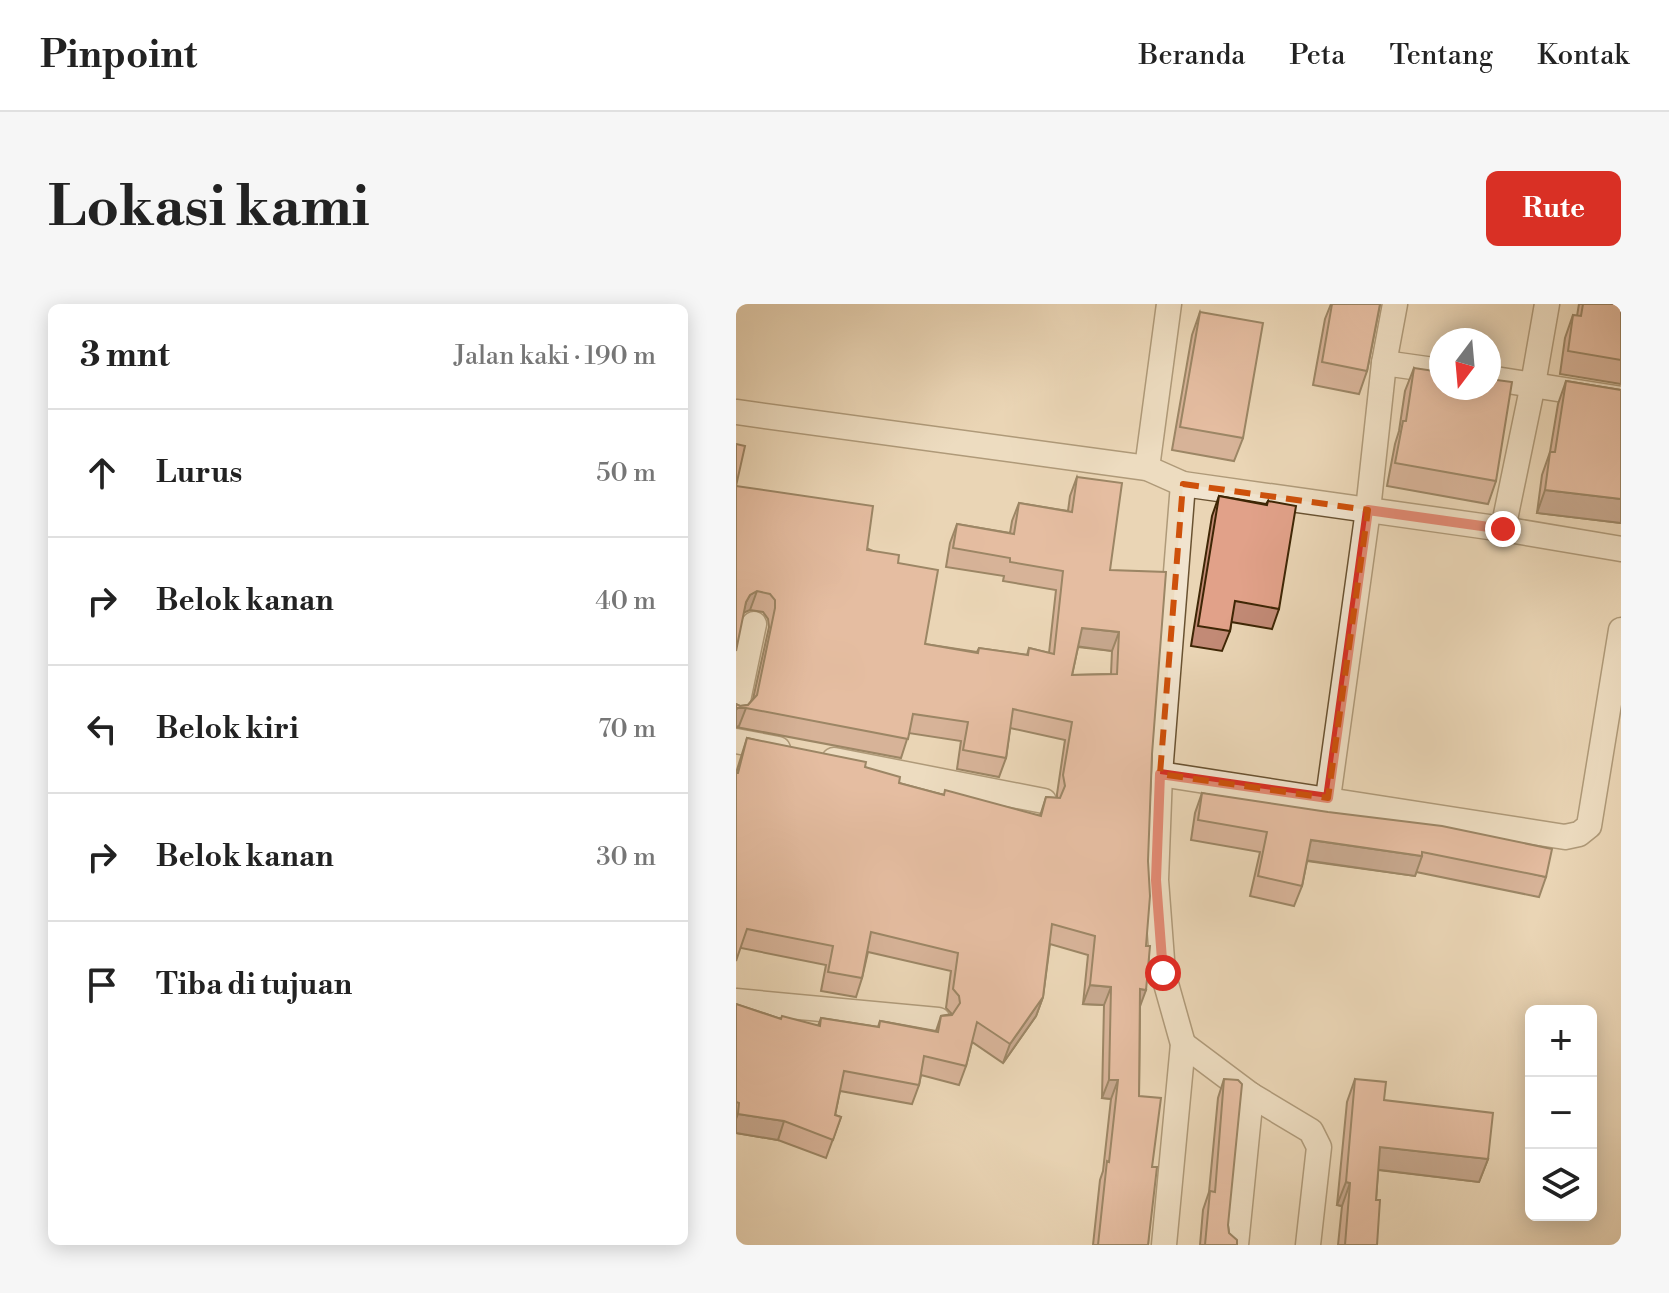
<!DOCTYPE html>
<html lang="id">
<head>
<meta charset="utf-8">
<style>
	:root { --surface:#fff; --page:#f6f6f6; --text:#222; --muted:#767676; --line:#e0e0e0; --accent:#d93025 }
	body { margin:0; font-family:"Libre Bodoni",serif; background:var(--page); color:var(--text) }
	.controls { position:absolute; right:24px; bottom:24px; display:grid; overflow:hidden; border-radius:12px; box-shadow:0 4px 20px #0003 }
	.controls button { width:72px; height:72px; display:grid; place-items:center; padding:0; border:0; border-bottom:2px solid var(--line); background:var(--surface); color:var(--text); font:40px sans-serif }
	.compass { position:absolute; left:693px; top:24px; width:72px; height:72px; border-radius:50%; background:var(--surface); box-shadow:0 4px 20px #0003; rotate:196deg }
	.stop { position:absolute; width:24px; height:24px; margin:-18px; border:6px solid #d93025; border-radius:50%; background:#fff }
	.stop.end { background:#d93025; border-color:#fff; box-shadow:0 2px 8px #0008 }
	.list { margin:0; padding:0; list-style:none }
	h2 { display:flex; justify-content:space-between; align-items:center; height:104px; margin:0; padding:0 32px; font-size:34px }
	h2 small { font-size:26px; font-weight:400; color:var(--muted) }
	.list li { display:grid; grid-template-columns:52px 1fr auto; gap:24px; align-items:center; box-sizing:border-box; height:128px; padding:0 32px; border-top:2px solid var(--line) }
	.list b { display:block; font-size:30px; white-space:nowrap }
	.list em { font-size:26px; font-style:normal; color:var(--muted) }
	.icon { flex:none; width:44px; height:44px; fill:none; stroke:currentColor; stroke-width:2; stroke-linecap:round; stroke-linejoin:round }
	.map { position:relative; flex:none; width:885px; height:941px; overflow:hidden; border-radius:12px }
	header { display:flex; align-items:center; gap:48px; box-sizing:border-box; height:112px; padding:0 40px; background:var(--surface); border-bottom:2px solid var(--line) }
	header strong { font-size:38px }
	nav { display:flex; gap:44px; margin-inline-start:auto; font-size:28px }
	.intro { display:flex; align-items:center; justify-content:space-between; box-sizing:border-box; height:192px; padding:0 48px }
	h1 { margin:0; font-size:56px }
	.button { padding:20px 36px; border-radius:12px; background:var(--accent); color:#fff; font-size:28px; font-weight:700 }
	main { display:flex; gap:48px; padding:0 48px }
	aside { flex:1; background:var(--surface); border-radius:12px; box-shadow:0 4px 20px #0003 }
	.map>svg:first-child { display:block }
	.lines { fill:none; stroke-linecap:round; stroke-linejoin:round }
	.minor-casing { stroke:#695231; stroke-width:27 }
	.minor { stroke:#f1e4cf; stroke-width:24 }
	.wall { fill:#c28a76; stroke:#3e2605; stroke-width:2; fill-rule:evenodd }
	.shaded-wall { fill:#9e7160; stroke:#3e2605; stroke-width:2 }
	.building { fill:#e1a189; stroke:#3e2605; stroke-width:2; fill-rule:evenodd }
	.route { stroke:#d93025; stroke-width:10 }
	.marked { fill:none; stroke:#ce510b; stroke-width:6; stroke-dasharray:16 10; stroke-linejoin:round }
</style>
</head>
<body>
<header>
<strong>Pinpoint</strong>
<nav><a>Beranda</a><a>Peta</a><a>Tentang</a><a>Kontak</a></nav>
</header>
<div class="intro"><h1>Lokasi kami</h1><a class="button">Rute</a></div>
<main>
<aside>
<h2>3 mnt<small>Jalan kaki · 190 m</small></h2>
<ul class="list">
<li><svg class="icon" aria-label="ahead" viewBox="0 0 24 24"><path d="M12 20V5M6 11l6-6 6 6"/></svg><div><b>Lurus</b></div><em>50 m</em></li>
<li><svg class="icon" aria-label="right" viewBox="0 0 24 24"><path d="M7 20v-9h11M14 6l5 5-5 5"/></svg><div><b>Belok kanan</b></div><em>40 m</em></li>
<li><svg class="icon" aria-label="left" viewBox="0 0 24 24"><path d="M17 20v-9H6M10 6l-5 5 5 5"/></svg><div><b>Belok kiri</b></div><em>70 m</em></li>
<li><svg class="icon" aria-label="right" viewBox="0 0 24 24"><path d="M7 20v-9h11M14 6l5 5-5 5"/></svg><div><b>Belok kanan</b></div><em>30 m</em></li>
<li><svg class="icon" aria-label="arrive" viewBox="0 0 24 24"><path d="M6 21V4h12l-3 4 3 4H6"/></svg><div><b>Tiba di tujuan</b></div></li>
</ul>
</aside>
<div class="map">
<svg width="885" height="941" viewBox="0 0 885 941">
	<rect width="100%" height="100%" fill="#ead5b5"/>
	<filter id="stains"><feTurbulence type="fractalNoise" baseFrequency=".0025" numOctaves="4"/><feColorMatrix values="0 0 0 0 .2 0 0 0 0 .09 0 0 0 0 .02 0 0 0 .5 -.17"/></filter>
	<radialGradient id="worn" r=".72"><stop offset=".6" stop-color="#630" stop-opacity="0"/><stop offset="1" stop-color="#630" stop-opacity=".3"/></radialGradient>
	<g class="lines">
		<!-- minor casing -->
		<g class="minor-casing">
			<g id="minor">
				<polyline points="648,59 705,67"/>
				<polyline points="753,74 885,95"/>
				<polyline points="0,108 411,164 447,180 767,225 885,245"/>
				<polyline points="411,164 433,0"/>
				<polyline points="767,225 797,80 811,0"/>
				<polyline points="0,406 18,320"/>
				<polyline points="0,437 42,445"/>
				<polyline points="98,456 308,497"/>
				<polyline points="424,470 829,533 843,530 853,522 885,326"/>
				<polyline points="592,494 632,206 648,59 659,0"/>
				<polyline points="0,697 202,716"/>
				<polyline points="447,740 515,791 575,827 583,843 572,941"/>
				<polyline points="428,941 447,740 427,669 420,576 424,470 447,180"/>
				<polyline points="500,941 515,791"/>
			</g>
		</g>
		<!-- minor -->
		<use href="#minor" class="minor"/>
	</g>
	<!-- wall -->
	<g class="wall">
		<polygon points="595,0 644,0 631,67 623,90 577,81 589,15"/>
		<polygon points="843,0 885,0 885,80 824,70 829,34 837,11 841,12"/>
		<polygon points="464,8 507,134 498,157 436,146 456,31"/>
		<polygon points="678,64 760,177 752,200 651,182 659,140 663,127 669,87"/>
		<polygon points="830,77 885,86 885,219 801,209 806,171 814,148 822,100"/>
		<path d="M341 173 374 266 416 450 404 703 403 792 416 863 412 941H357L364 876 367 867 375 795 366 794 368 701 347 700 352 651 314 640 307 693 300 712 267 759 236 738 230 762 223 781 185 771 183 781 176 800 104 787 99 811 105 813 90 854 42 836 0 829V700L45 715 82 722 85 714 142 723 144 717 200 727 205 712 216 710 210 704 215 667 132 648 126 674 120 693 85 687 90 661 5 644 0 469 11 434 129 463 163 479 208 491 304 512 310 493 321 494V490L329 436 274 424 270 454 263 473 221 465 225 437 173 429 165 454 0 423V400L4 402 12 401 17 395 33 323 32 315 27 308 14 306 0 182 162 259 189 340 241 348 243 344 291 351 293 344 313 349 320 286 267 277 268 272 210 263 214 239 221 220 274 229 276 217 283 199 332 207 334 192ZM342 343 376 347 375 370 336 371Z"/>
		<polygon points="483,192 530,200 532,197 543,305 536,325 495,318 494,327 486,347 455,342 476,212"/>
		<polygon points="466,489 810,573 803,593 680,568 679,572 571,557 566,582 558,602 514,592 524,548 455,536 459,509"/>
		<polygon points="488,775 492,921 493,929 501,941 464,941 467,906 473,888 482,794"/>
		<polygon points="619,775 648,796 752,855 743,878 642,866 640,896 641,941 602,941 606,902 601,901 611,798"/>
	</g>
	<!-- shaded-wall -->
	<g class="shaded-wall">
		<polygon points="809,186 885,195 885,219 801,209"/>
		<polygon points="21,287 14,306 7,309 10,298 14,291"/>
		<polygon points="346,324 383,328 376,347 339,342"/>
		<polygon points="1,404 10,404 3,422 0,423 0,406"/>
		<polygon points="575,536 686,552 679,572 568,556"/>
		<polygon points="354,681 375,683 368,701 347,700"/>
		<polygon points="404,685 410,686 403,705"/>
		<polygon points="307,693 300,712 267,759 274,740"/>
		<polygon points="373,776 382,776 375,795 366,794"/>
		<polygon points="2,810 48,817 42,836 0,829 0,815"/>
		<polygon points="644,843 752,855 743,878 636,865"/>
		<polygon points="610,878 614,879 606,902 601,901"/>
	</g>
	<!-- building -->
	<g class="building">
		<polygon points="596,0 644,0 631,67 586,58"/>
		<polygon points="847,0 885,0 885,56 832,47 837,11 845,12"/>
		<polygon points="464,8 527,19 507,134 444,123"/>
		<polygon points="678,64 705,68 705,84 753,84 753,75 776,78 760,177 659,159 667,117 670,117"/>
		<polygon points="830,77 885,86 885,195 809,186 814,148 819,148"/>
		<polygon points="0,140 9,142 0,182"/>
		<path d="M341 173 386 179 374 266 430 268 416 450 412 557 414 592 410 642H414L410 686 404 685 403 792 425 794 416 863H421L412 941H362L371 857 373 858 382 776H373L375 683 354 681 359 632 316 620 307 693 274 740 241 718 230 762 188 752 183 781 108 767 99 811 105 813 97 836 48 817 2 810 3 799 0 798V700L45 715 46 712 84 722 85 714 143 723 144 717 202 728 205 712 216 711 224 699 223 692 217 685 222 649 135 628 126 674 92 668 97 642 11 625 0 657V469H2L11 434 130 458 129 463 164 473 163 479 208 491 209 486 305 512 310 493 324 494 329 482 327 471 336 418 277 405 270 454 227 446 232 418 177 410 172 435 10 404H1L0 406V400L4 402 12 401 21 391 39 304V296L34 290 21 287 14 291 10 298 0 347V182L137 202 131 246 163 251 162 259 202 266 189 340 242 349 243 344 292 351 293 344 318 350 327 267 274 258V254L217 244 221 220 278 230 283 199 336 208ZM346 324 383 328 381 370 336 371Z"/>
		<polygon points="483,192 531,201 532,197 560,202 543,305 499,297 494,327 462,322"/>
		<polygon points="466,489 592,508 706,522 816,545 810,573 686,548 686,552 575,536 566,582 522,572 531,528 462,516"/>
		<polygon points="488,775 502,776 506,780 492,921 493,929 501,936 501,941 469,941 474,887 479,888"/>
		<polygon points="619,775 650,778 648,796 757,809 752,855 644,843 640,896 644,896 641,941 609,941 614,879 610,878"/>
	</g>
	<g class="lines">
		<!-- route -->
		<polyline class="route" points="427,669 420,576 424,470 592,494 632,206 767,225"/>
	</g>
	<!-- marked area -->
	<path d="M0 0H885V941H0ZM447 180 632 206 592 494 424 470Z" fill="#ead5b5" fill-opacity=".55" fill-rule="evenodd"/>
	<path class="marked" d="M447 180 632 206 592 494 424 470Z"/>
	<rect width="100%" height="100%" filter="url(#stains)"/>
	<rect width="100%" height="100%" fill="url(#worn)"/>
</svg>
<div class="controls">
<button>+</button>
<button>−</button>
<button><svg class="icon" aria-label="layers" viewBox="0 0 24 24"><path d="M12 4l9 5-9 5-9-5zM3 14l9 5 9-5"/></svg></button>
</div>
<svg class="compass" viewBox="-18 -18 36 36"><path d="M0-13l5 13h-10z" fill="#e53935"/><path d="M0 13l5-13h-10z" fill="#767676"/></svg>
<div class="stop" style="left:427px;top:669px"></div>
<div class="stop end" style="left:767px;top:225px"></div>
</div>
</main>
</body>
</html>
